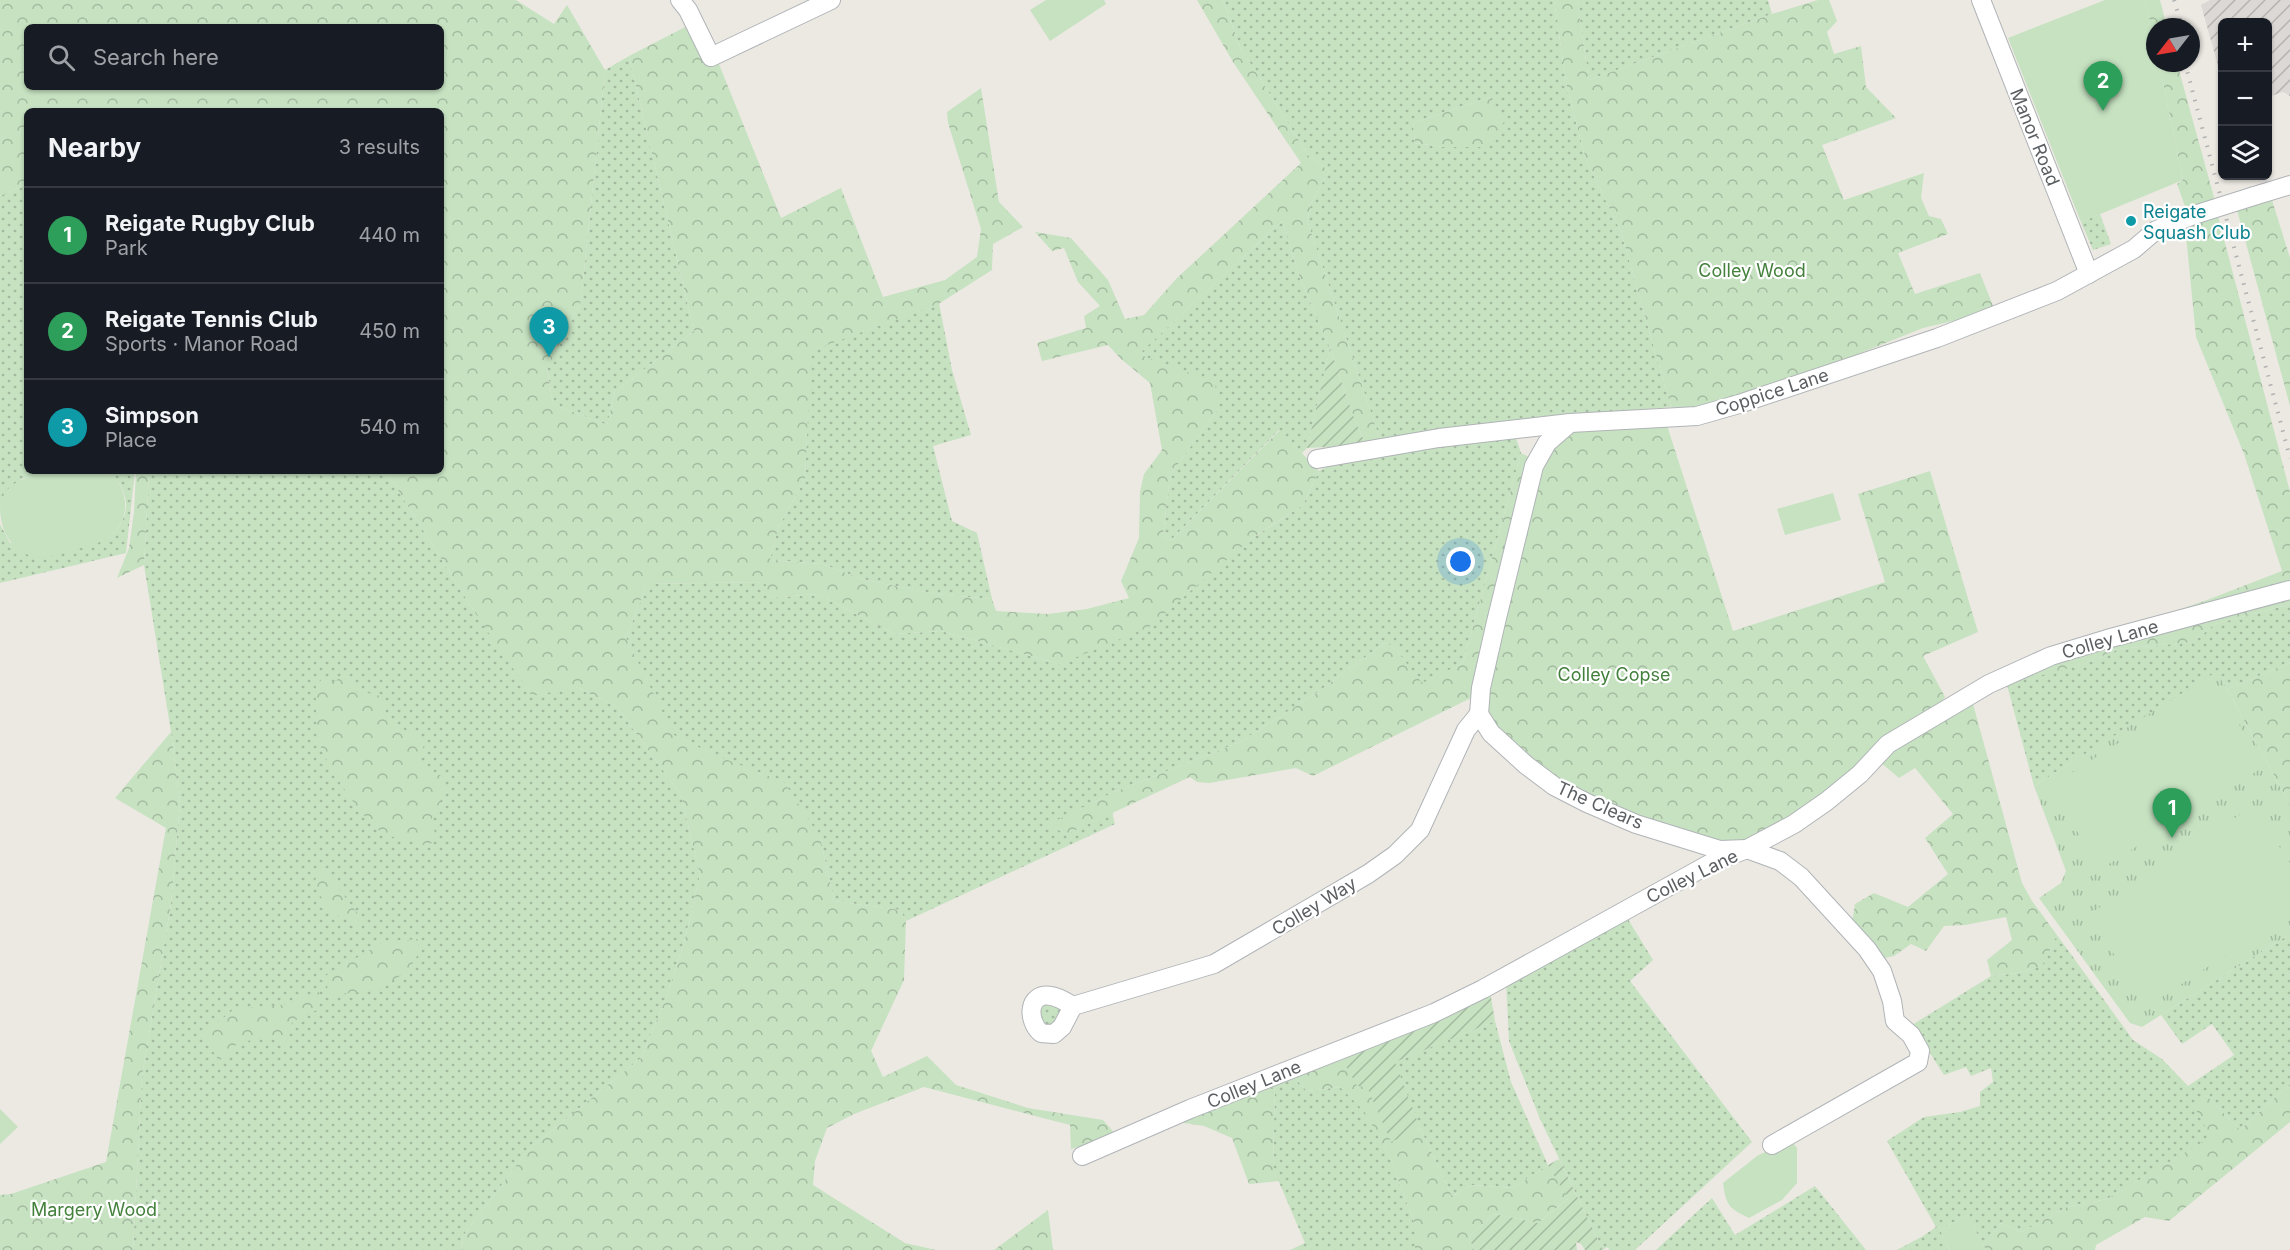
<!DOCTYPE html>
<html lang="en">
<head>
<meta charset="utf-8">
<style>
	:root { --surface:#171b24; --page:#20242c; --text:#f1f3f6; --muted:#9ea1a6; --line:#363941; --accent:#d83c48 }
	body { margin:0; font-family:Inter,sans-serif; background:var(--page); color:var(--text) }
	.controls { position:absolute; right:18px; top:18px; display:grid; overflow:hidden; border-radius:9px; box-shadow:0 2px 4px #0004 }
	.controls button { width:54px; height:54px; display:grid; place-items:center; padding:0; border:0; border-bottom:2px solid var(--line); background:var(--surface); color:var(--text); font:30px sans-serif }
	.compass { position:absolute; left:2146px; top:18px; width:54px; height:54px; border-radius:50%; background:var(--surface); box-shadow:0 2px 4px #0004; rotate:239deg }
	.you { position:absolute; left:1461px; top:562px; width:21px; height:21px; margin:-15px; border:4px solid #fff; border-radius:50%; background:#1a73e8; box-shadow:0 0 0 9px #1a73e833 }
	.badge { display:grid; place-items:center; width:39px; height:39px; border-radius:50%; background:var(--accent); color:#fff; font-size:20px; font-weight:700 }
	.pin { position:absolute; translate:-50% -50px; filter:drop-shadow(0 2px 3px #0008) }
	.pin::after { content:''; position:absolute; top:32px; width:21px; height:18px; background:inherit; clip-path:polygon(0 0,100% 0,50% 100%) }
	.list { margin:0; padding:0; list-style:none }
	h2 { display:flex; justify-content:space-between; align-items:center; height:78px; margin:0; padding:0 24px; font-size:26px }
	h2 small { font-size:20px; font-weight:400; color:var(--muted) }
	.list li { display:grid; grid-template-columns:39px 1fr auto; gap:18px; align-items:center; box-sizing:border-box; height:96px; padding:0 24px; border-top:2px solid var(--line) }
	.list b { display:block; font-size:22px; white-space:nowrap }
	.list p { margin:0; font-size:20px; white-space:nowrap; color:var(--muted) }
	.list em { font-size:20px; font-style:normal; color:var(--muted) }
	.icon { flex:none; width:33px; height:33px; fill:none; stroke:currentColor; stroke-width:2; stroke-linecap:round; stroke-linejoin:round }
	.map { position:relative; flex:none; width:2290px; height:1250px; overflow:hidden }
	.search { position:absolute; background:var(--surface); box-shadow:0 2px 4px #0004; left:24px; top:24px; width:420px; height:66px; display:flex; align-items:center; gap:15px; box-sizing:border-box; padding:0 21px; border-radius:9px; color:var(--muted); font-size:22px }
	.panel { position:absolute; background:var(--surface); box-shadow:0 2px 4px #0004; left:24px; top:108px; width:420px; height:366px; border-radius:9px }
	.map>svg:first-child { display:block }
	.industrial { fill:url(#industrial-furrows) }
	.grass { fill:url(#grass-dots); fill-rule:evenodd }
	.forest { fill:url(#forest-crowns); fill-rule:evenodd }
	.park { fill:url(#park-tufts) }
	.garden { fill:url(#garden-furrows) }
	.pitch { fill:#c6e2c1 }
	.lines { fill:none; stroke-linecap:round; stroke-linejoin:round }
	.minor-casing { stroke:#b0b4b7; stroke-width:20 }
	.minor { stroke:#fff; stroke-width:18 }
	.rail { stroke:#b1b2b2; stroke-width:4; stroke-dasharray:1.5 8; stroke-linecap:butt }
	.minor-bridge-casing { stroke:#b0b4b7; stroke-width:20; stroke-linecap:butt }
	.minor-bridge { stroke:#fff; stroke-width:18 }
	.culture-dot { fill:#0f9aa8; stroke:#fff; stroke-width:2 }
	.labels { text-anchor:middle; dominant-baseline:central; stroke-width:4.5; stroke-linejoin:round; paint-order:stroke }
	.street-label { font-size:18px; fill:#5b5f62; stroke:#fff }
	.culture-label { font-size:18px; fill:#0d838f; stroke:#fff; text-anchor:start }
	.park-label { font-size:18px; fill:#43803c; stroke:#fff }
</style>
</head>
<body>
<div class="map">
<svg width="2290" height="1250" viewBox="0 0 2290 1250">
	<defs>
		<pattern id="industrial-furrows" width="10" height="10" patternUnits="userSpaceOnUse" patternTransform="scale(1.5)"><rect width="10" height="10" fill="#dbd8d5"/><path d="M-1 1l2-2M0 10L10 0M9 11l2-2" fill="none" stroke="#b5b2b0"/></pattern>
		<pattern id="grass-dots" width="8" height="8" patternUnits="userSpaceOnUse" patternTransform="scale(1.5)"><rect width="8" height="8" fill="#c6e2c1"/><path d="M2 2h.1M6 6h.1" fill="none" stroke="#a4baa0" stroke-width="1.8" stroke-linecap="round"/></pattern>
		<pattern id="forest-crowns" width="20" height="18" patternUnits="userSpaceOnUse" patternTransform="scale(1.5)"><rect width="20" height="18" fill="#c6e2c1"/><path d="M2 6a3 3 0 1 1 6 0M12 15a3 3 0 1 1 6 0" fill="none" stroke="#a4baa0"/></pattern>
		<pattern id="park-tufts" width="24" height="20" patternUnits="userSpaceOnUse" patternTransform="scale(1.5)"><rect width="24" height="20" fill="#c6e2c1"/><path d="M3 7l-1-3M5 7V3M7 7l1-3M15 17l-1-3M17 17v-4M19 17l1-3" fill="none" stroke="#a4baa0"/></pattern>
		<pattern id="garden-furrows" width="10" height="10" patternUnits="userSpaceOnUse" patternTransform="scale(1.5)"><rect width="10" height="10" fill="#c6e2c1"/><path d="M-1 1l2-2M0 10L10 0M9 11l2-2" fill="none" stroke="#a4baa0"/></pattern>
	</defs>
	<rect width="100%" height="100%" fill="#ece9e3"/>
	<!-- industrial -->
	<polygon class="industrial" points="2210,0 2290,0 2290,96 2283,92 2268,97 2268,22 2222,22 2222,80 2201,5"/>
	<!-- grass -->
	<g class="grass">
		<path d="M1223 0H1554L1567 88 1586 160 1621 232 1671 407 1575 415 1381 443 1307 220 1312 201 1329 171 1308 155 1240 47ZM1491 97 1485 147H1444L1415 143 1413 123Z"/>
		<polygon points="1577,0 1768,0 1772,14 1589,80"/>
		<polygon points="629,56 694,331 615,392 607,425 553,404 547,368 581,301 605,70"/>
		<polygon points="27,184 27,471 53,471 22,479 1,503 0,508 0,196"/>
		<polygon points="2100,214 2111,244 2093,250 2081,222"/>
		<polygon points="1282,221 1300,278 1330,348 1307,448 1302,453 1279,430 1170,541 1163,536 1170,475 1218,409 1145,357 1142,351"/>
		<polygon points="939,303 952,370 971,435 933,446 952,521 977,533 992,599 935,594 861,579 823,564 770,560 778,528 805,479 810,351"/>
		<polygon points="1516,438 1521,453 1463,663 1422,684 1396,650 1386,642 1315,694 1240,742 1112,793 1048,825 1067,834 1112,812 1115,824 906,921 900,910 834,901 820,837 710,753 673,735 626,638 647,584 766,582 770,598 817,594 895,634 941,631 1060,664 1303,505 1319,471 1335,462 1434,446"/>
		<path d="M108 471H135L126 553 0 583V524L10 543C26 543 98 543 107 538 118 532 125 519 126 507 127 493 118 479 108 471Z"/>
		<polygon points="149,471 386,471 479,619 576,687 617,707 681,795 700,875 684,943 666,998 641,1058 528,1150 463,1236 462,1250 133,1250 142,1076 171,904 180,803 171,732 144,565"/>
		<polygon points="2290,604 2290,663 2227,689 2216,673 2034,786 2007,685 2027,676 2081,665 2119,649 2193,642 2215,624"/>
		<polygon points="1626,916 1653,960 1630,981 1752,1142 1635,1250 1610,1250 1607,1247 1603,1250 1540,1119 1509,1041 1506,982"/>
		<polygon points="2290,934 2290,1084 2240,1130 2206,1095 2196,1108 2212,1137 2107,1199 2067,1207 2022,1232 2001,1223 1983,1245 1967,1215 1940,1230 1950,1250 1897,1250 1923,1236 1936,1227 1887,1141 1924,1117 1960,1112 1980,1106 1980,1092 1993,1082 1991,1068 1971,1076 1966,1067 1944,1075 1912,1025 1991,976 2018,973 2041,966 2057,935 2133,1040 2162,1059 2188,1086 2234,1055 2212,1024 2182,1044 2161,1015"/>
		<polygon points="1048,1000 1066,1012 1046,1031 1034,1011"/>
		<polygon points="1495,1021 1511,1082 1548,1165 1513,1188 1472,1185 1452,1196 1420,1128 1394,1062"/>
		<polygon points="1292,1075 1307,1091 1340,1087 1364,1110 1389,1155 1415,1225 1415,1250 1290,1250 1305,1243 1273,1168 1275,1082"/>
		<polygon points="1815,1186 1866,1250 1656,1250 1712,1198 1735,1235"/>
	</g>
	<!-- forest -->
	<g class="forest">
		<path d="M0 0H516L554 24 567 5 605 70 581 301 547 369 553 404 607 425 615 392 694 331 629 56 689 25 706 32 781 218 841 188 883 297 945 280 977 257 981 229 948 123 947 112 981 88 999 202 1023 227 993 244 992 270 940 303 811 351 805 479 778 528 770 560 823 564 861 579 935 594 992 599 996 611 1048 614 1087 609 1129 598 1121 581 1139 538 1140 492 1144 474 1162 450 1150 383 1121 359 1108 345 1042 361 1037 343 1086 328 1084 316 1100 306 1078 282 1064 248 1052 251 1035 232 1071 238 1108 280 1125 319 1144 315 1176 279 1301 163 1233 62 1197 0H1223L1240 47 1308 155 1329 171 1312 201 1307 220 1381 443 1366 445 1354 418 1330 348 1300 278 1282 221 1142 351 1145 357 1215 382 1218 409 1170 475 1163 536 1170 541 1280 430 1319 471 1303 505 1252 538 1149 627 1060 664 941 631 895 634 817 594 770 598 765 582 647 584 626 638 674 735 710 753 784 782 820 837 834 901 900 910 906 921 904 980 871 1051 883 1077 927 1056 956 1085 1028 1108 1103 1120 1117 1136 1071 1149 1070 1125 924 1087 854 1114 827 1128 815 1161 813 1185 905 1243 936 1250H462L463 1236 528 1150 641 1058 666 998 684 943 700 875 681 795 617 707 576 687 532 696 479 619 386 471H441V111H27V184L0 196ZM27 27H441V87H27Z"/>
		<polygon points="1554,0 1577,0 1589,80 1772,14 1818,0 1829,0 1837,21 1827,32 1834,54 1861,46 1866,87 1896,118 1822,145 1844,200 1924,173 1921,198 1929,216 1941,219 1948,234 1898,253 1915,294 1980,273 1995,311 1923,328 1828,366 1698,408 1671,407 1621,232 1586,160 1567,88"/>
		<polygon points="2145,0 2160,0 2167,27 2155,27 2155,45"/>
		<polygon points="2159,63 2177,63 2215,201 2186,209 2177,184 2183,180"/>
		<polygon points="1491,97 1504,122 1485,147 1444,147 1415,143 1413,123"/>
		<polygon points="2271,197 2290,258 2290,406 2237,210"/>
		<polygon points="2218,216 2290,492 2290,604 2215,624 2193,642 2119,649 2081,665 2031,678 2027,676 2152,619 2207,600 2282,571 2244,454 2196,337 2185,225"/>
		<polygon points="1664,416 1733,631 1885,582 1858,494 1930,471 1978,632 1923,656 1945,697 1930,718 1794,824 1720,850 1554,786 1479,714 1534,466 1570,423"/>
		<polygon points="1521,453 1529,457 1471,698 1313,776 1296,768 1209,783 1197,782 1190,777 1067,834 1047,825 1112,793 1240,742 1315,694 1386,642 1396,650 1422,683 1463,663"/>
		<polygon points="136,471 149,471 144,565 117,578 129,548 134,512"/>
		<polygon points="2290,663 2290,805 2227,689"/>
		<path d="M342 677 352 684 356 692 377 694 383 700 384 713 406 731 416 734 424 745 417 762C424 770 435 771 445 778 446 792 438 808 431 820L436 836 433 843 422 845C410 837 395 840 383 833 364 823 328 767 321 747 315 731 316 703 316 686L322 679 333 682Z"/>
		<polygon points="1968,700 1973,704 2022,883 2032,901 2057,935 2042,966 2018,973 1991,976 1987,960 2012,940 2006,917 1965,925 1944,926 1926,951 1911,944 1894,956 1879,959 1852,922 1855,904 1874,893 1908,907 1948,874 1925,838 1953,814 1915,768 1899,778 1880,762 1902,742"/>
		<polygon points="171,732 180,803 171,904 142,1076 133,1250 0,1250 0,1195 11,1194 106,1162 166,828 115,798"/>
		<polygon points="320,864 358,914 359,925 330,912 314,885"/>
		<polygon points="418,939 419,953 409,969 380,990 329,995 325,976 384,942"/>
		<polygon points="319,992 319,1009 292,1022 286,1044 268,1038 239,1042 219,1061 203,1035 234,1009 282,1005"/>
		<polygon points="1341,1057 1349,1070 1367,1086 1391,1141 1420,1128 1452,1196 1472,1185 1513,1188 1548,1165 1569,1198 1538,1223 1494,1214 1469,1237 1474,1250 1415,1250 1415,1225 1389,1155 1364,1111 1340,1087 1307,1091 1292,1075"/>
		<polygon points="1275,1082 1273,1168 1279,1181 1249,1184 1232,1138 1204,1126 1184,1123 1183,1117"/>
		<polygon points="2290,1084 2290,1122 2169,1221 2145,1217 2096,1245 2095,1250 1986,1250 1983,1245 2001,1223 2022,1232 2067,1207 2107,1199 2211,1137 2195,1108 2206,1095 2240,1130"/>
		<polygon points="1048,1210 1053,1250 994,1250"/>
	</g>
	<!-- park -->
	<polygon class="park" points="2216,672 2227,689 2290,805 2290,934 2142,1027 2130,1023 2039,898 2061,883 2066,871 2034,786"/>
	<!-- garden -->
	<g class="garden">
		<polygon points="1330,348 1354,418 1366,445 1307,448"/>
		<polygon points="1490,991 1495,1021 1395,1062 1420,1128 1391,1142 1367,1087 1357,1086 1341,1057"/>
		<polygon points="1559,1159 1603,1250 1585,1250 1581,1244 1576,1242 1577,1250 1474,1250 1469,1237 1494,1214 1538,1223 1568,1199 1548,1165"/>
	</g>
	<!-- pitch -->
	<g class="pitch">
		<polygon points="1046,0 1104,0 1106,4 1050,41 1030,10"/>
		<polygon points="2105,0 2145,0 2155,45 2155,63 2159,63 2183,180 2081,222 2008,38"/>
		<path d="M53 471H108C131 489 132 525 104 540 94 546 80 548 69 551 60 553 51 557 42 557 14 557 0 533 0 507 3 480 32 476 53 471Z"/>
		<polygon points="1833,493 1841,520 1785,535 1777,509"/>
		<polygon points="2213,683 2265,766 2101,869 2049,787"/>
		<polygon points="2253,806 2290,863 2290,913 2148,1006 2088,915"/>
		<polygon points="0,1109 18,1127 0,1144"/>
		<path d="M1790 1139 1797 1148V1183L1782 1200 1749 1218C1729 1209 1726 1205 1723 1183L1757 1156Z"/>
		<polygon points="1967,1215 1986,1250 1950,1250 1940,1230"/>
	</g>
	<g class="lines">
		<!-- minor casing -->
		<g class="minor-casing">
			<g id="minor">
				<polyline points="680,0 688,10 711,57 831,0"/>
				<polyline points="1981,0 2089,274"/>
				<polyline points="2254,196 2290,185"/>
				<polyline points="1570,423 1547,443 1534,466 1496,622 1481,688 1479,714 1491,733 1526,765 1554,786 1587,803 1636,824 1720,850 1747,849 1780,861 1801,877 1867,949 1882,971 1892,1001 1895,1021 1911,1035 1920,1051 1918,1062 1772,1145"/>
				<polyline points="1317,459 1439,438 1570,423 1697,416 1739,404 1937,338 2057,291 2134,249 2156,230 2194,215"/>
				<path d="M1073 1006 1062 1027 1054 1034 1041 1033C1027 1021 1027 992 1051 996 1059 997 1066 1002 1073 1006L1214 964 1368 874 1395 855 1420 830 1466 730 1479 714"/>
				<polyline points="1082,1156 1190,1109 1434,1013 1483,989 1713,862 1747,849 1794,824 1827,801 1860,774 1888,744 1989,684 2051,656 2107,639 2290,590"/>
			</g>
		</g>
		<!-- minor -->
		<use href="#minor" class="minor"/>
		<!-- rail -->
		<g class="rail">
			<polyline points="2174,0 2182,27"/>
			<polyline points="2185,63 2290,458"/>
		</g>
		<!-- minor-bridge casing -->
		<g class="minor-bridge-casing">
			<polyline id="minor-bridge" points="2194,215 2254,196"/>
		</g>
		<!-- minor-bridge -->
		<use href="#minor-bridge" class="minor-bridge"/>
	</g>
	<!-- markers -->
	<circle class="culture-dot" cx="2131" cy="221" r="6"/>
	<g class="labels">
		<!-- street labels -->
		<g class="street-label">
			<text transform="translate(2035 137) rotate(68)">Manor Road</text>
			<text transform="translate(1772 392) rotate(-18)">Coppice Lane</text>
			<text transform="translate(2110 639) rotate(-16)">Colley Lane</text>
			<text transform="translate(1600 805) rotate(24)">The Clears</text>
			<text transform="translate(1692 876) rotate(-26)">Colley Lane</text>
			<text transform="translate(1314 906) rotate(-31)">Colley Way</text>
			<text transform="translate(1254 1084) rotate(-22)">Colley Lane</text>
		</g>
		<!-- culture labels -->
		<g class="culture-label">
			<text x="2143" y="211">Reigate<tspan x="2143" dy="21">Squash Club</tspan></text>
		</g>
		<!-- park labels -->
		<g class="park-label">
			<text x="1752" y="270">Colley Wood</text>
			<text x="1614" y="674">Colley Copse</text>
			<text x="94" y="1209">Margery Wood</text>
		</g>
	</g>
</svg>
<div class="controls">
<button>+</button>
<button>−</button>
<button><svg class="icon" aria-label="layers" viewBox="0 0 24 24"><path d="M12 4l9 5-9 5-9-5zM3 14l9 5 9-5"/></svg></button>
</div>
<svg class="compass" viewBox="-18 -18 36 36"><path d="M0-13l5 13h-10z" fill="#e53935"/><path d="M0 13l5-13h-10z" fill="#9ea1a6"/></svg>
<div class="you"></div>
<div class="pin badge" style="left:2172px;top:838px;background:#2e9e5b">1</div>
<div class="pin badge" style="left:2103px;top:111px;background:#2e9e5b">2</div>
<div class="pin badge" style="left:549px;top:357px;background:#0f9aa8">3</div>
<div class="search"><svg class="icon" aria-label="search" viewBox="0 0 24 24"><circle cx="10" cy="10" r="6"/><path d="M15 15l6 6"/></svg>Search here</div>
<section class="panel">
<h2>Nearby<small>3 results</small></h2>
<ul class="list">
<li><span class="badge" style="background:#2e9e5b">1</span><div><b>Reigate Rugby Club</b><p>Park</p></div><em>440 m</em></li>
<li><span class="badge" style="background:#2e9e5b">2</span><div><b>Reigate Tennis Club</b><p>Sports · Manor Road</p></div><em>450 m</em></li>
<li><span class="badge" style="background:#0f9aa8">3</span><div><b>Simpson</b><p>Place</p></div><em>540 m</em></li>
</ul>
</section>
</div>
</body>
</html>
